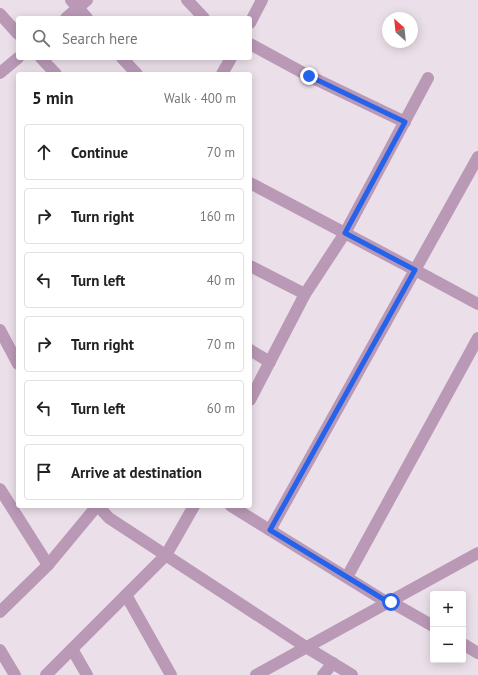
<!DOCTYPE html>
<html lang="en">
<head>
<meta charset="utf-8">
<style>
	:root { --surface:#fff; --page:#f6f6f6; --text:#222; --muted:#767676; --line:#e0e0e0 }
	body { margin:0; font-family:"PT Sans",sans-serif; background:var(--page); color:var(--text) }
	.controls { position:absolute; right:12px; bottom:12px; display:grid; overflow:hidden; border-radius:4px; box-shadow:0 2px 10px #0003 }
	.controls button { width:36px; height:36px; display:grid; place-items:center; padding:0; border:0; border-bottom:1px solid var(--line); background:var(--surface); color:var(--text); font:20px sans-serif }
	.compass { position:absolute; left:382px; top:12px; width:36px; height:36px; border-radius:50%; background:var(--surface); box-shadow:0 2px 10px #0003; rotate:333deg }
	.stop { position:absolute; width:12px; height:12px; margin:-9px; border:3px solid #2563eb; border-radius:50%; background:#fff }
	.stop.end { background:#2563eb; border-color:#fff; box-shadow:0 1px 4px #0008 }
	.list { margin:0; padding:0; list-style:none }
	h2 { display:flex; justify-content:space-between; align-items:center; height:52px; margin:0; padding:0 16px; font-size:17px }
	h2 small { font-size:13px; font-weight:400; color:var(--muted) }
	.list li { display:grid; grid-template-columns:26px 1fr auto; gap:12px; align-items:center; box-sizing:border-box; height:56px; margin:0 8px 8px; padding:0 8px; border:1px solid var(--line); border-radius:4px }
	.list b { display:block; font-size:15px; white-space:nowrap }
	.list em { font-size:13px; font-style:normal; color:var(--muted) }
	.icon { flex:none; width:22px; height:22px; fill:none; stroke:currentColor; stroke-width:2; stroke-linecap:round; stroke-linejoin:round }
	.map { position:relative; flex:none; width:478px; height:675px; overflow:hidden }
	.search { position:absolute; background:var(--surface); box-shadow:0 2px 10px #0003; left:16px; top:16px; width:236px; height:44px; display:flex; align-items:center; gap:10px; box-sizing:border-box; padding:0 14px; border-radius:4px; color:var(--muted); font-size:15px }
	.panel { position:absolute; background:var(--surface); box-shadow:0 2px 10px #0003; left:16px; top:72px; width:236px; height:436px; border-radius:4px }
	.map>svg:first-child { display:block }
	.lines { fill:none; stroke-linecap:round; stroke-linejoin:round }
	.minor { stroke:#ba99b6; stroke-width:12 }
	.route { stroke:#2563eb; stroke-width:5 }
</style>
</head>
<body>
<div class="map">
<svg width="478" height="675" viewBox="0 0 478 675">
	<rect width="100%" height="100%" fill="#ebe0e9"/>
	<g class="lines">
		<!-- minor -->
		<g class="minor">
			<polyline points="71,0 87,18"/>
			<polyline points="187,0 204,18"/>
			<polyline points="0,14 18,34"/>
			<polyline points="66,18 87,0"/>
			<polyline points="250,23 262,0"/>
			<polyline points="250,44 309,76 405,122"/>
			<polyline points="41,58 56,74"/>
			<polyline points="122,58 137,74"/>
			<polyline points="0,73 18,58"/>
			<polyline points="222,74 231,58"/>
			<polyline points="250,183 415,270 478,304"/>
			<polyline points="250,266 305,294"/>
			<polyline points="0,330 18,364"/>
			<polyline points="250,350 270,362"/>
			<polyline points="250,400 305,294 345,233 428,78"/>
			<polyline points="0,489 48,565"/>
			<polyline points="98,506 109,518 306,647 352,675"/>
			<polyline points="231,506 388,603 391,602 433,626"/>
			<polyline points="270,530 478,157"/>
			<polyline points="347,577 478,338"/>
			<polyline points="126,595 171,675"/>
			<polyline points="0,612 48,565 97,506"/>
			<polyline points="463,644 478,653"/>
			<polyline points="72,649 87,675"/>
			<polyline points="0,650 15,675"/>
			<polyline points="46,675 166,555 194,506"/>
			<polyline points="256,675 478,553"/>
			<polyline points="323,675 333,663"/>
		</g>
	</g>
	<g class="lines">
		<!-- route -->
		<polyline class="route" points="309,76 405,122 345,233 415,270 270,530 388,602 391,602"/>
	</g>
</svg>
<div class="controls">
<button>+</button>
<button>−</button>
</div>
<svg class="compass" viewBox="-18 -18 36 36"><path d="M0-13l5 13h-10z" fill="#e53935"/><path d="M0 13l5-13h-10z" fill="#767676"/></svg>
<div class="stop" style="left:391px;top:602px"></div>
<div class="stop end" style="left:309px;top:76px"></div>
<div class="search"><svg class="icon" aria-label="search" viewBox="0 0 24 24"><circle cx="10" cy="10" r="6"/><path d="M15 15l6 6"/></svg>Search here</div>
<section class="panel">
<h2>5 min<small>Walk · 400 m</small></h2>
<ul class="list">
<li><svg class="icon" aria-label="ahead" viewBox="0 0 24 24"><path d="M12 20V5M6 11l6-6 6 6"/></svg><div><b>Continue</b></div><em>70 m</em></li>
<li><svg class="icon" aria-label="right" viewBox="0 0 24 24"><path d="M7 20v-9h11M14 6l5 5-5 5"/></svg><div><b>Turn right</b></div><em>160 m</em></li>
<li><svg class="icon" aria-label="left" viewBox="0 0 24 24"><path d="M17 20v-9H6M10 6l-5 5 5 5"/></svg><div><b>Turn left</b></div><em>40 m</em></li>
<li><svg class="icon" aria-label="right" viewBox="0 0 24 24"><path d="M7 20v-9h11M14 6l5 5-5 5"/></svg><div><b>Turn right</b></div><em>70 m</em></li>
<li><svg class="icon" aria-label="left" viewBox="0 0 24 24"><path d="M17 20v-9H6M10 6l-5 5 5 5"/></svg><div><b>Turn left</b></div><em>60 m</em></li>
<li><svg class="icon" aria-label="arrive" viewBox="0 0 24 24"><path d="M6 21V4h12l-3 4 3 4H6"/></svg><div><b>Arrive at destination</b></div></li>
</ul>
</section>
</div>
</body>
</html>
